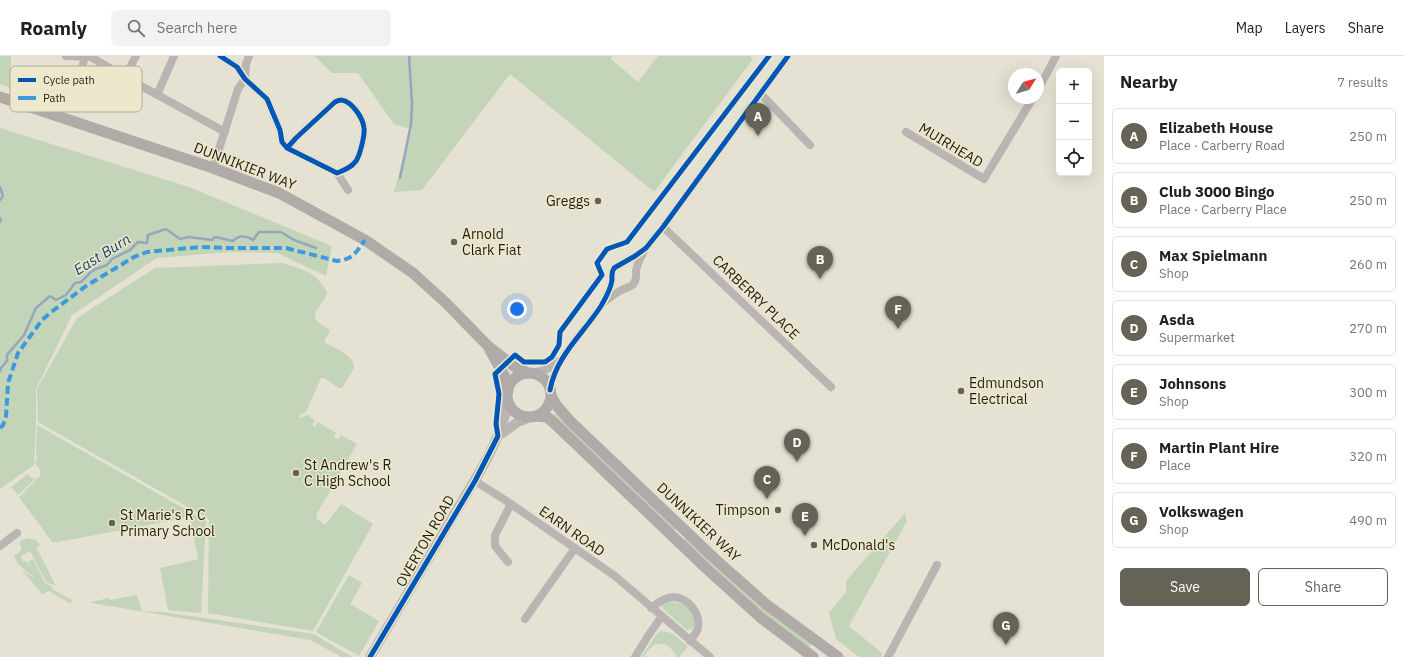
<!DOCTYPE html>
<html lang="en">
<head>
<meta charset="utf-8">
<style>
	:root { --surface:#fff; --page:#f2f2f2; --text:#202124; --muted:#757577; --line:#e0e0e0; --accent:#656356 }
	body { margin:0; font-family:"IBM Plex Sans",sans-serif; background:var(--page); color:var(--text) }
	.controls { position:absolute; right:12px; top:12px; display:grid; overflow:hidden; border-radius:6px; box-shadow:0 4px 16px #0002 }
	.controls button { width:36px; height:36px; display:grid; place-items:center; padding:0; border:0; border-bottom:1px solid var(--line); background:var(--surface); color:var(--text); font:20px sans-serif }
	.compass { position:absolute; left:1008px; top:12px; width:36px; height:36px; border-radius:50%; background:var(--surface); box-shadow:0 4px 16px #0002; rotate:53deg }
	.you { position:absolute; left:517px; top:253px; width:14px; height:14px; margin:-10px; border:3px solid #fff; border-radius:50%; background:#1a73e8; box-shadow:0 0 0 6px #1a73e833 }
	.badge { display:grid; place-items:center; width:26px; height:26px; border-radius:50%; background:var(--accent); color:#fff; font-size:13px; font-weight:700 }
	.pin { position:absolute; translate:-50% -33px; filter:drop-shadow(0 1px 2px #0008) }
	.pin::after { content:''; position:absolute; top:21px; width:14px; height:12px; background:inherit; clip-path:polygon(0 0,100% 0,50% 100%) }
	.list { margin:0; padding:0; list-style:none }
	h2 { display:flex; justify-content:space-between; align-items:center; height:52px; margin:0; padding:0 16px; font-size:17px }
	h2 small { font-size:13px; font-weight:400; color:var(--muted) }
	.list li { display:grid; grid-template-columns:26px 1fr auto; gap:12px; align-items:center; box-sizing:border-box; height:56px; margin:0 8px 8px; padding:0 8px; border:1px solid var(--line); border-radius:6px }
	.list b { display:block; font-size:15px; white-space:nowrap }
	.list p { margin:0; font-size:13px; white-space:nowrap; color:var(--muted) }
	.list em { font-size:13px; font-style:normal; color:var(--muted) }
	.actions { display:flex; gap:8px; padding:12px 16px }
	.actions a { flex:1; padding:9px 0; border:1px solid var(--accent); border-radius:6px; text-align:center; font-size:14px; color:var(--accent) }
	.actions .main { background:var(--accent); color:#fff }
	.icon { flex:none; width:22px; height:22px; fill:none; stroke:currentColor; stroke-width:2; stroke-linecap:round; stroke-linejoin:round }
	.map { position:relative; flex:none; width:1104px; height:601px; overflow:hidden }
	header { display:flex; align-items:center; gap:24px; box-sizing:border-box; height:56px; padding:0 20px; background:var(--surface); border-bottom:1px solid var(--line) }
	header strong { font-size:19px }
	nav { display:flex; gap:22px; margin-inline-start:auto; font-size:14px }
	.search { width:280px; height:36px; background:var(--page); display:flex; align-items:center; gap:10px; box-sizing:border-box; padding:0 14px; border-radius:6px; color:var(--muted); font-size:15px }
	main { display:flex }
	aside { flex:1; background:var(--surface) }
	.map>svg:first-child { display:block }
	.green { fill:#c3d4b8 }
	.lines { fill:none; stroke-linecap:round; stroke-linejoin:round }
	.stream { stroke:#95a7bd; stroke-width:2.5 }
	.minor { stroke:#bab5b2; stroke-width:8 }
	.tertiary { stroke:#bab5b2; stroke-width:10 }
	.secondary { stroke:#b0aba8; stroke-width:11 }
	.quiet { stroke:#3c9bde; stroke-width:4; stroke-dasharray:8 4; stroke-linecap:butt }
	.cycleway-casing { stroke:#ede8cb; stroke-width:8 }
	.cycleway { stroke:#0057b8; stroke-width:5 }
	.poi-dot { fill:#656356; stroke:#ede8cb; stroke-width:1.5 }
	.labels { text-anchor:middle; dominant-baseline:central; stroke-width:3; stroke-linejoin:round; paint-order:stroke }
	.street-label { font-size:14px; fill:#201e13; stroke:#ede8cb }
	.poi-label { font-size:14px; fill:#201e13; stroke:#ede8cb; text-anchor:start }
	.water-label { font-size:15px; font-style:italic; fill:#1e4273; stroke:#ede8cb }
	.key { fill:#ede8cb; stroke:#b0ab94; stroke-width:1 }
	.key-label { font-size:11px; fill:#201e13 }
</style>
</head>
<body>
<header>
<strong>Roamly</strong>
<div class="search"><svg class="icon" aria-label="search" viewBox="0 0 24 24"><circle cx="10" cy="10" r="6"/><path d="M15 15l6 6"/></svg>Search here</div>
<nav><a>Map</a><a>Layers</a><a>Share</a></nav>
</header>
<main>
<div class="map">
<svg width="1104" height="601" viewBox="0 0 1104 601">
	<rect width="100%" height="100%" fill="#e5e2d3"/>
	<!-- green -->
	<g class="green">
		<polygon points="0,0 11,0 11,32 0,28"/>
		<polygon points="315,0 612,0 611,3 638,26 658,0 750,0 753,3 654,136 510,18 422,134 394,136 411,73 394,68 358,17 332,17"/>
		<polygon points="0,72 189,131 332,190 326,220 277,197 229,196 157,202 72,259 36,333 36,367 34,409 0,433"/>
		<path d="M282 207C304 214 316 215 327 237 320 256 302 259 330 274L324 286C333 291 356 300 354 312L342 332H339L324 322H321L306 356 299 359 300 362 307 359 315 364 312 369 315 371 318 366 336 377 334 381 338 383 341 379 357 388 316 459 317 460 316 462 325 469 341 448 373 468 313 575 208 557 209 463 38 366 37 333 77 262 155 212Z"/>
		<polygon points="557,356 676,471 674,474 552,361"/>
		<polygon points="37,369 206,465 201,557 168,554 160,512 198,503 190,461 53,487 19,441 40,420 40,414 35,407 38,401 36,400"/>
		<polygon points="28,418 32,423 36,422 18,439 11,431"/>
		<polygon points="905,457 907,465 849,570 882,597 881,601 859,601 836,583 829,557 846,536 846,525"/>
		<polygon points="687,481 812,587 809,591 756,551 684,484"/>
		<polygon points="28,482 36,484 40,489 36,491 56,530 46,526 30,495 21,500 23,506 26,505 31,513 28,506 33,503 45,527 50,529 54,534 72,544 71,548 49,535 42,538 21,513 32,521 34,519 32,520 18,508 14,500 22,494 19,486"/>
		<polygon points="349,519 362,527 350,548 379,565 359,600 316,576"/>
		<polygon points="137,539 142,555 163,556 314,578 352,601 342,601 310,584 92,547 91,546 109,542 110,544"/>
		<path d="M668 546C686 546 694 552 695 570L692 573 687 574 661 551 663 548Z"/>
		<path d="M661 575 672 577 688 590 679 601H677C668 584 653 583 644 601H641L657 578Z"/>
	</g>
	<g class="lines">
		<!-- stream -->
		<g class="stream">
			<polyline points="400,122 411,68 412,47 409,0"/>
			<polyline points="0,131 3,140 0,144"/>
			<polyline points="0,162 1,164 0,166"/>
			<path d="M0 315 1 312 7 305V299L24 279 36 252 50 240 56 244 66 239 75 227 81 226 91 216 96 213 107 209 112 203 130 194 138 186 147 187 148 179 166 173 180 183 189 181 212 184 215 181 233 185C239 179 245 179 253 184L259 176H281L294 184 316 192"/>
		</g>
		<!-- minor -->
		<g class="minor">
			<polyline points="66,0 91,1 125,21 225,76"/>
			<path d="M220 0 237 11 245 23 267 43 280 74 282 86 287 92 337 117C344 114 351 112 356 105 360 99 365 79 364 72 363 62 352 45 341 44 339 44 337 45 335 46L296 82 287 92"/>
			<polyline points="125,21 136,0"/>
			<polyline points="78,25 85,1"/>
			<polyline points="45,28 78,25 114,49"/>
			<polyline points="1038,34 1056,0"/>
			<polyline points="761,38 810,89"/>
			<polyline points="157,39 174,0"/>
			<polyline points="906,76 984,123 1033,42"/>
			<polyline points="213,112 238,33 245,23 246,8 249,0"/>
			<polyline points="337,117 348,134"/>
			<polyline points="663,171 831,331"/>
			<path d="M603 247C609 242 616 236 624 233 628 231 632 231 634 227 637 223 636 219 636 215 637 208 641 201 644 195"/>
			<path d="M531 317C542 315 551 313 559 305"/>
			<path d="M550 334C556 300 583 278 601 250 605 243 611 233 612 224 612 219 611 217 614 212L635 200 646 192 663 171 788 0"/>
			<polyline points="475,425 511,448 615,520 710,601"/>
			<polyline points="0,490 17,477"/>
			<polyline points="508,506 495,490 495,479 511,448"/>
			<path d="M651 552C658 547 665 541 674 541 688 542 701 557 698 572 697 576 693 581 690 585"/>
			<polyline points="525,563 575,492"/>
			<polyline points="635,601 648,580 662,560"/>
			<polyline points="888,601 937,509"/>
		</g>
		<!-- tertiary -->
		<g class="tertiary">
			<polyline points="498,380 518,366 530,361"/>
			<path d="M370 601C398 554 426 507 454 459 474 425 503 383 508 344"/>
		</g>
		<!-- secondary -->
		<g class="secondary">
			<polyline points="0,41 213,112 279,137 365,184 413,217 446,247 488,290 515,311 528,317"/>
			<polyline points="490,294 505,321 508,335"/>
			<circle cx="529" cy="339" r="22"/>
			<polyline points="551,340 557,350 571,366 715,503 767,549 838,601"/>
			<polyline points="536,360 547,361 554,367 708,514 760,561 813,601"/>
		</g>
		<!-- quiet -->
		<path class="quiet" d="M0 372 3 369 6 360 8 327 18 297 42 264 50 257 86 230 134 201 147 196 200 191 229 192H286L337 205C354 203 356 196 365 184"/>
		<!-- cycleway casing -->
		<g class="cycleway-casing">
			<g id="cycleway">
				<path d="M220 0 237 11 245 23 267 43 280 74 282 86 287 92 337 117C344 114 351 112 356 105 360 99 365 79 364 72 363 62 352 45 341 44 339 44 337 45 335 46L296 82 287 92"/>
				<path d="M550 334C556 300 583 278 601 250 605 243 611 233 612 224 612 219 611 217 614 212L635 200 646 192 663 171 788 0"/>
				<polyline points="370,601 475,425 498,380 496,368 499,338 495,318 515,299 524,306 545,306 552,301 559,289 560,276 602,219 597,207 607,193 627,186 769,0"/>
			</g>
		</g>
		<!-- cycleway -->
		<use href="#cycleway" class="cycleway"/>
	</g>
	<!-- markers -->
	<g class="poi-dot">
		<circle cx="598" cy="145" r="4"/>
		<circle cx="454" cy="186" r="4"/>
		<circle cx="961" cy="335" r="4"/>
		<circle cx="296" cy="417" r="4"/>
		<circle cx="778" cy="454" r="4"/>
		<circle cx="112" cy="467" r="4"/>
		<circle cx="814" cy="489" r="4"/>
	</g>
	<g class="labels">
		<!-- street labels -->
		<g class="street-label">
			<text transform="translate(951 89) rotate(31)">MUIRHEAD</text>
			<text transform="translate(245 110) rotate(21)">DUNNIKIER WAY</text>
			<text transform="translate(756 241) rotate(44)">CARBERRY PLACE</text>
			<text transform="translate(699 466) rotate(43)">DUNNIKIER WAY</text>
			<text transform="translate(572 475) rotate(35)">EARN ROAD</text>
			<text transform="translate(425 485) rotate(-60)">OVERTON ROAD</text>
		</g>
		<!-- poi labels -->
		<g class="poi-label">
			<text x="590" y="145" text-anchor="end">Greggs</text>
			<text x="462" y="178">Arnold<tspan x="462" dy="16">Clark Fiat</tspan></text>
			<text x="969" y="327">Edmundson<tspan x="969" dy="16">Electrical</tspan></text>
			<text x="304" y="409">St Andrew's R<tspan x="304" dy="16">C High School</tspan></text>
			<text x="770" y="454" text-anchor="end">Timpson</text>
			<text x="120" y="459">St Marie's R C<tspan x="120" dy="16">Primary School</tspan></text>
			<text x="822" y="489">McDonald's</text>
		</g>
		<!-- water labels -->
		<g class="water-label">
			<text transform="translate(102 198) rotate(-32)">East Burn</text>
		</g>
	</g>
	<!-- legend -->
	<rect x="10" y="10" width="132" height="46" rx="6" class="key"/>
	<rect x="18" y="22" width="18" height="4" fill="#0057b8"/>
	<rect x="18" y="40" width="18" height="4" fill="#3c9bde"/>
	<g class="key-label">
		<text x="43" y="28">Cycle path</text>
		<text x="43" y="46">Path</text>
	</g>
</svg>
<div class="controls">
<button>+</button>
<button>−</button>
<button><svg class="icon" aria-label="locate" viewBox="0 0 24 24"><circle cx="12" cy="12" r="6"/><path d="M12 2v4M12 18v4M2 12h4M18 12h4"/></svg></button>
</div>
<svg class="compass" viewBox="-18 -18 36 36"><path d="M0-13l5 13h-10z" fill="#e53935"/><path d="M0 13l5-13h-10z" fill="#757577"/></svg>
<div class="you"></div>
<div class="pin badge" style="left:758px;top:80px">A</div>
<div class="pin badge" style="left:820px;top:223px">B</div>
<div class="pin badge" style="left:767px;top:443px">C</div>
<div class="pin badge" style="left:797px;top:406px">D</div>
<div class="pin badge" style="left:805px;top:480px">E</div>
<div class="pin badge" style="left:898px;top:273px">F</div>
<div class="pin badge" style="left:1006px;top:589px">G</div>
</div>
<aside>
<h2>Nearby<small>7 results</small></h2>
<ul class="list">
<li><span class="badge">A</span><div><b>Elizabeth House</b><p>Place · Carberry Road</p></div><em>250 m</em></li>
<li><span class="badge">B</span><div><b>Club 3000 Bingo</b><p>Place · Carberry Place</p></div><em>250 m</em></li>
<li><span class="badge">C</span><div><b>Max Spielmann</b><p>Shop</p></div><em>260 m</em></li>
<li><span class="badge">D</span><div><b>Asda</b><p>Supermarket</p></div><em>270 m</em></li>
<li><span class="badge">E</span><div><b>Johnsons</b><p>Shop</p></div><em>300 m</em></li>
<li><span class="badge">F</span><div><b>Martin Plant Hire</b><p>Place</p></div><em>320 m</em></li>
<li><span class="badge">G</span><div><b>Volkswagen</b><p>Shop</p></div><em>490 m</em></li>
</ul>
<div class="actions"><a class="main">Save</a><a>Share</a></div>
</aside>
</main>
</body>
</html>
